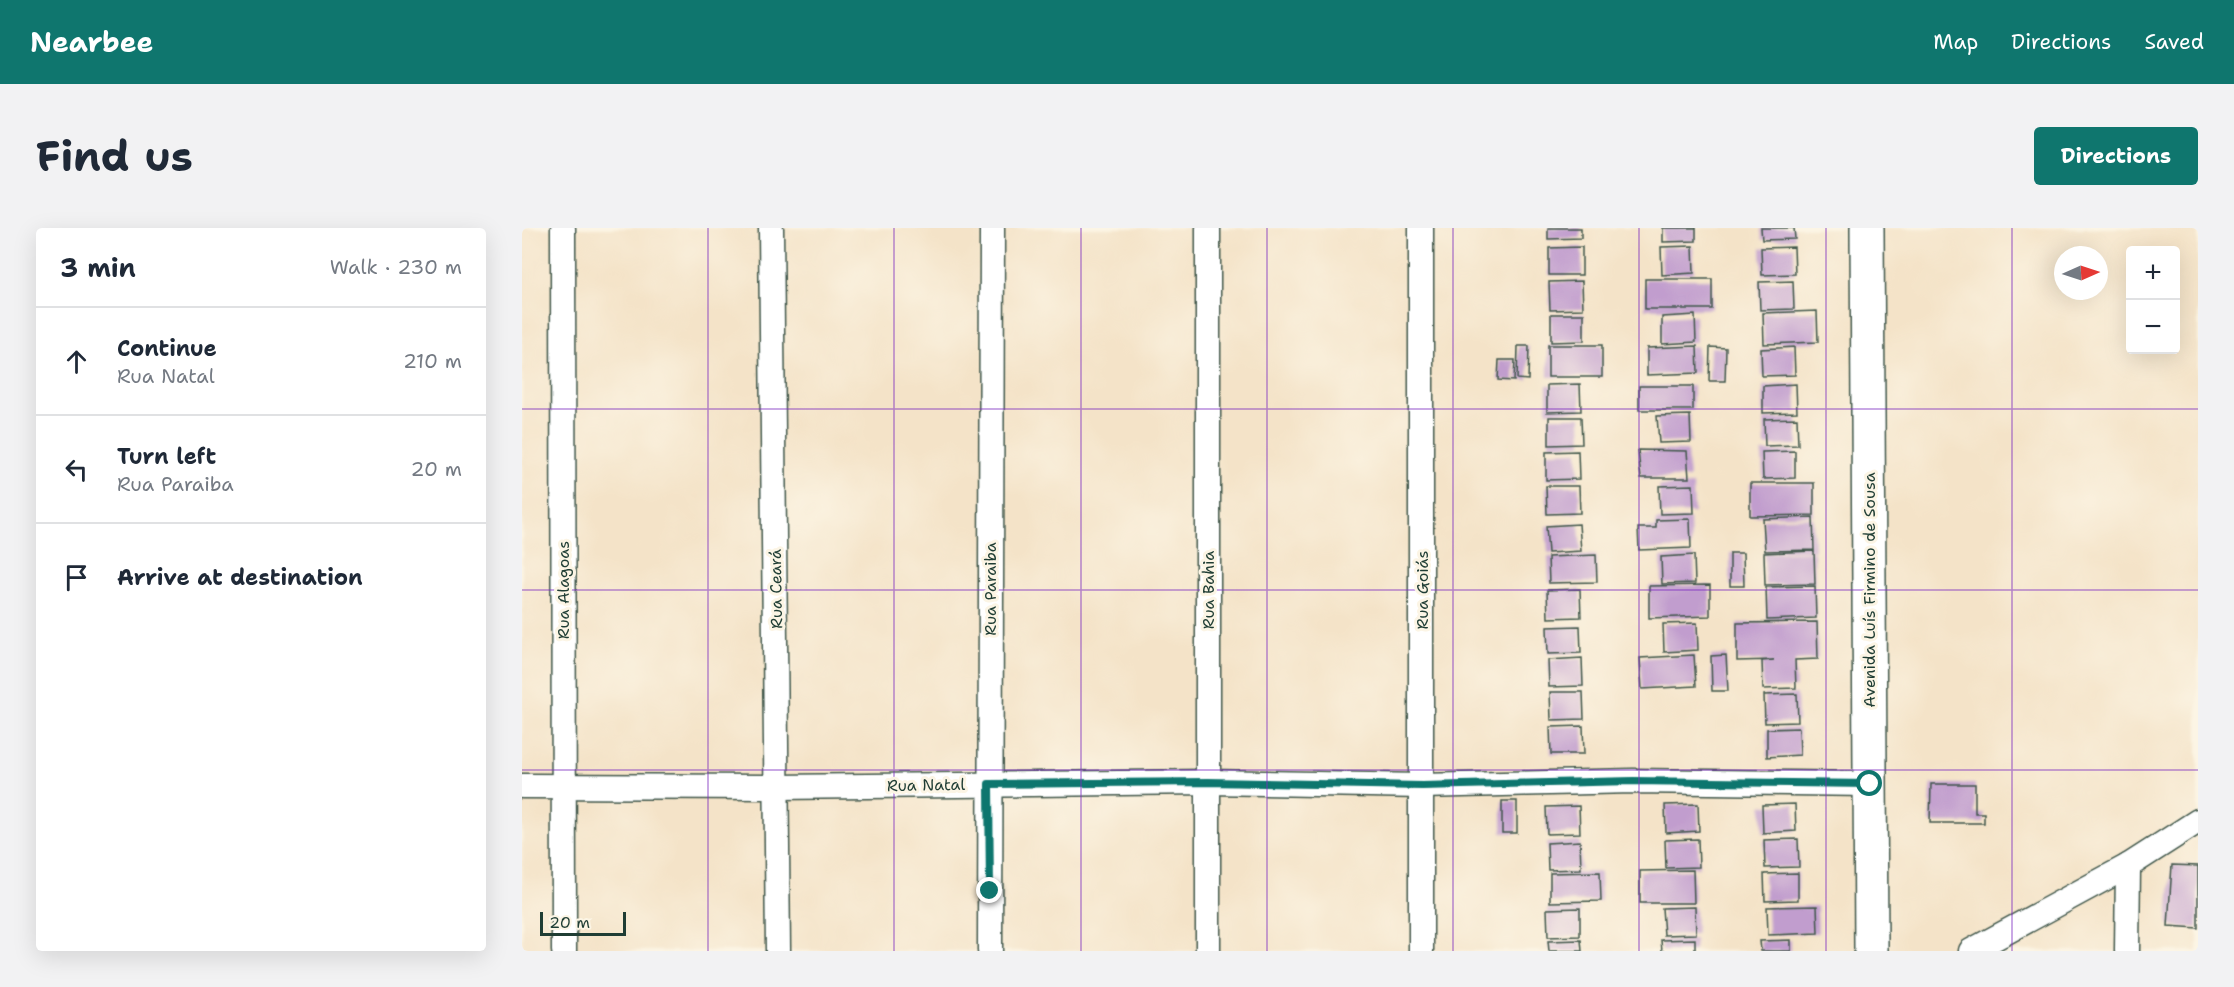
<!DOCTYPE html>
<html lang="en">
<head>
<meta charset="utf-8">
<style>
	:root { --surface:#fff; --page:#f2f2f3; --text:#1f2937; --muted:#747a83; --line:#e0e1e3; --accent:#0f766e }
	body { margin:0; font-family:"Shantell Sans",sans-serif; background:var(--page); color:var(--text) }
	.controls { position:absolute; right:18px; top:18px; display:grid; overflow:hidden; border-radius:6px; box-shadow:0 6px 24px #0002 }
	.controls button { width:54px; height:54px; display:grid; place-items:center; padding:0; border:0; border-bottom:2px solid var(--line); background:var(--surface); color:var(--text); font:30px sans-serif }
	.compass { position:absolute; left:1532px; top:18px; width:54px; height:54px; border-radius:50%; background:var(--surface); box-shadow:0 6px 24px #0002; rotate:87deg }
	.scale { position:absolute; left:18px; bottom:15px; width:86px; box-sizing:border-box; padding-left:6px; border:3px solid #1f3d34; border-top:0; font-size:16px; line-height:21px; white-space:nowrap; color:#1f3d34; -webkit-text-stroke:4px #fcf5e5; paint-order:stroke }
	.stop { position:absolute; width:18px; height:18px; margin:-14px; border:4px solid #0f766e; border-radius:50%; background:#fff }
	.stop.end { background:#0f766e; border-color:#fff; box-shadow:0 2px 6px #0008 }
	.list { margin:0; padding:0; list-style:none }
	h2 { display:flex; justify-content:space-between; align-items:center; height:78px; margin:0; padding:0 24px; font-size:26px }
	h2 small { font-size:20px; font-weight:400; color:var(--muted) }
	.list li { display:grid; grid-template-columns:39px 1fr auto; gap:18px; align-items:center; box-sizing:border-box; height:108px; padding:0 24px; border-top:2px solid var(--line) }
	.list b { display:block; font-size:22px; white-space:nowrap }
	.list p { margin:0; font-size:20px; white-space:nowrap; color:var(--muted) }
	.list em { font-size:20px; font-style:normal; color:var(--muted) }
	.icon { flex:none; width:33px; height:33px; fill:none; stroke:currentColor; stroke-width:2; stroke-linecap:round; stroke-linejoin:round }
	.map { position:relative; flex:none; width:1676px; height:723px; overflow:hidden; border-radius:6px }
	header { display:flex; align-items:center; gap:36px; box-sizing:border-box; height:84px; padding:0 30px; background:var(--accent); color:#fff }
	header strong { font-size:28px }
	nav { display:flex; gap:33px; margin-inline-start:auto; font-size:21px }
	.intro { display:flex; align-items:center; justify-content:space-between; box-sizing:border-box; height:144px; padding:0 36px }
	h1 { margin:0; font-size:42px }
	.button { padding:15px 27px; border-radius:6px; background:var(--accent); color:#fff; font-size:21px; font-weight:700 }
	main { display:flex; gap:36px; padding:0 36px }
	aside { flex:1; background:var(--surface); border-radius:6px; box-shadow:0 6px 24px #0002 }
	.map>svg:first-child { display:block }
	.building { fill:#c19dce }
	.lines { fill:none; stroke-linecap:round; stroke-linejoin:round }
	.minor-casing { stroke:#3f564a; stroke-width:27 }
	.secondary-casing { stroke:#3f564a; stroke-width:36 }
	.minor { stroke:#fff; stroke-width:24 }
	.secondary { stroke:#fff; stroke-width:33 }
	.route { stroke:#0f766e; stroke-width:8 }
	.grid { fill:none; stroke:#7b2cbf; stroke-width:1.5; stroke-opacity:0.55 }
	.labels { text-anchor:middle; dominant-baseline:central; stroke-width:6; stroke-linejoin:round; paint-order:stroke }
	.street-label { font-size:16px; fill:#1f3d34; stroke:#fcf5e5 }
</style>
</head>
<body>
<header>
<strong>Nearbee</strong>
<nav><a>Map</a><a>Directions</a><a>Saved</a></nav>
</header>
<div class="intro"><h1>Find us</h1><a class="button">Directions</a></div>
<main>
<aside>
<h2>3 min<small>Walk · 230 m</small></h2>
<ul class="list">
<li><svg class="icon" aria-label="ahead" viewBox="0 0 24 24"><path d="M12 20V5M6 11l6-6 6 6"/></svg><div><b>Continue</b><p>Rua Natal</p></div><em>210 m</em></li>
<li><svg class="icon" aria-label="left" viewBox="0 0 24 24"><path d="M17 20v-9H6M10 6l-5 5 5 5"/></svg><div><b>Turn left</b><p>Rua Paraiba</p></div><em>20 m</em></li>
<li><svg class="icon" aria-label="arrive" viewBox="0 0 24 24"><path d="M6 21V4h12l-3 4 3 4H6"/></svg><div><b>Arrive at destination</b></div></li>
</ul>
</aside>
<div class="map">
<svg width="1676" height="723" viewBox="0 0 1676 723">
	<rect width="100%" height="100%" fill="#fcf5e5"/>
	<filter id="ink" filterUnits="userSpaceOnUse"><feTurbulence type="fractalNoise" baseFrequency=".0167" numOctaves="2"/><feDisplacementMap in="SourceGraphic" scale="12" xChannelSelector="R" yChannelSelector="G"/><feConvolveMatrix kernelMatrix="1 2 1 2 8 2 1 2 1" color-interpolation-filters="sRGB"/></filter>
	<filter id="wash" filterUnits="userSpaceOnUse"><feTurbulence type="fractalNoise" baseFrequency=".008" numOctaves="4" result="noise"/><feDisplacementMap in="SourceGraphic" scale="24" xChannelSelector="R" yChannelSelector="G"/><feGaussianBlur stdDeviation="1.35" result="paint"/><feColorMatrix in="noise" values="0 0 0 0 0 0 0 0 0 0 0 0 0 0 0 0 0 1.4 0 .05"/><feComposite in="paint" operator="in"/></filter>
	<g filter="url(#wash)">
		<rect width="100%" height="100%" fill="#f4e3c8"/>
		<g id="blocks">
			<!-- building -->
			<g class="building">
				<polygon points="1026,0 1059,0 1059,10 1026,11"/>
				<polygon points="1141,0 1174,0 1174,13 1141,14"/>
				<polygon points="1239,0 1272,0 1273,11 1240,12"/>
				<polygon points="1171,18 1172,45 1140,47 1139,19"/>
				<polygon points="1060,19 1060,47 1027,47 1027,20"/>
				<polygon points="1272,19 1273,46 1240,47 1239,20"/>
				<rect x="1123" y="51" width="67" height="30"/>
				<polygon points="1060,53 1061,81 1028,82 1027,54"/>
				<polygon points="1271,53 1272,81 1238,82 1237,54"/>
				<polygon points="1295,83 1296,114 1242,116 1241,85"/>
				<polygon points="1029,86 1062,86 1062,113 1029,114"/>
				<polygon points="1173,87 1174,114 1140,116 1140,89"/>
				<rect x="1026" y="117" width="54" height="32"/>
				<polygon points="996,118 1007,118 1006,152 995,151"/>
				<polygon points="1175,118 1176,145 1125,147 1125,120"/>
				<polygon points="1188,119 1204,120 1203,153 1187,153"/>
				<polygon points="1272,119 1273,147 1240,148 1239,121"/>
				<polygon points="977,132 993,132 992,153 976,152"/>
				<polygon points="1058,156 1059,183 1025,184 1025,157"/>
				<polygon points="1274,156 1275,184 1241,185 1241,158"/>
				<rect x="1117" y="158" width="54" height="24"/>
				<polygon points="1168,187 1169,214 1137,215 1135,188"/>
				<polygon points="1027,189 1059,189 1060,216 1027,217"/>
				<polygon points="1275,190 1276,217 1243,218 1242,191"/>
				<polygon points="1116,222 1165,223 1167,250 1119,250"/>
				<polygon points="1056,223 1057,251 1024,252 1024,224"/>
				<polygon points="1273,223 1273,250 1241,251 1240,224"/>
				<polygon points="1228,255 1292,255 1292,287 1228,288"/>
				<polygon points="1171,257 1172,285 1138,286 1137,258"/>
				<polygon points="1024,258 1057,258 1058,285 1025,286"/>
				<polygon points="1291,289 1292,322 1243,323 1241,291"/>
				<polygon points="1168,291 1169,320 1117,322 1116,300 1134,300 1134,292"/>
				<polygon points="1057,296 1059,323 1026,325 1024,298"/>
				<polygon points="1292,323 1293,356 1243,357 1242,325"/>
				<polygon points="1208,325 1221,325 1222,358 1208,358"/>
				<polygon points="1074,327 1075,354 1027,355 1026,329"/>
				<polygon points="1172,327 1173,355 1140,356 1139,329"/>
				<polygon points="1188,357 1188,388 1127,390 1127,358"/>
				<polygon points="1293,358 1294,390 1245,392 1244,359"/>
				<polygon points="1058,361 1059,389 1026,390 1025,362"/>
				<polygon points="1295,394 1296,431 1273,432 1274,460 1241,461 1240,433 1252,432 1215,433 1215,395"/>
				<polygon points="1175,395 1176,422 1142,424 1141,396"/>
				<polygon points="1058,398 1059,425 1026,426 1025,399"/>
				<polygon points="1172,427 1174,458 1120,461 1118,430"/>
				<polygon points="1204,427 1206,463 1190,463 1189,428"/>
				<polygon points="1060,430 1061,458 1027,459 1026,432"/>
				<polygon points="1028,464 1061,464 1062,491 1029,492"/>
				<polygon points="1275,466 1276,494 1243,495 1242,467"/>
				<polygon points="1061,498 1062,526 1029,526 1028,499"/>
				<polygon points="1277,500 1278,527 1245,529 1245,501"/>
				<polygon points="1409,556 1453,556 1453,585 1462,585 1462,595 1408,595"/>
				<rect x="980" y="573" width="15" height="32"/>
				<polygon points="1176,576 1177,603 1144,605 1143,577"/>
				<polygon points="1273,576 1274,603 1241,605 1240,577"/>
				<polygon points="1057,578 1058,605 1025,606 1024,579"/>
				<polygon points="1176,611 1177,639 1144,640 1143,612"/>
				<polygon points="1276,611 1277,639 1243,640 1242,612"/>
				<polygon points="1058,613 1059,641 1026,642 1025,615"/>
				<polygon points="1650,637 1676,638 1676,700 1646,698"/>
				<polygon points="1171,642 1172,675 1118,675 1118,643"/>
				<polygon points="1078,644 1079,673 1028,674 1028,645"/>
				<polygon points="1276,645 1276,672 1243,673 1242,646"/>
				<polygon points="1295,678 1296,705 1246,707 1245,679"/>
				<polygon points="1173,679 1174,706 1142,707 1140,680"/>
				<polygon points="1058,680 1058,708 1026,709 1025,681"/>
				<polygon points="1173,711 1173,723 1140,723 1139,712"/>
				<polygon points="1059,712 1060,723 1027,723 1026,713"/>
				<polygon points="1269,712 1269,723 1239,723 1238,713"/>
			</g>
		</g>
	</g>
	<g filter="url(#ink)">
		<use href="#blocks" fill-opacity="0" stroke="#3f564a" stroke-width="1.5"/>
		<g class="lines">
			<!-- minor casing -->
			<g class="minor-casing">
				<g id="minor">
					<polyline points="41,0 42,723"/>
					<polyline points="249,0 256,723"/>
					<polyline points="0,558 256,559 686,554 900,558 1111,553 1348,556"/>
					<polyline points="468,723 470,0"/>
					<polyline points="686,723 686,0"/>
					<polyline points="899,723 899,0"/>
					<polyline points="1449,723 1606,638 1676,593"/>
					<polyline points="1605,723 1606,638"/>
				</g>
			</g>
			<!-- secondary casing -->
			<g class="secondary-casing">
				<polyline id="secondary" points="1345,0 1349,723"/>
			</g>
			<!-- minor -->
			<use href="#minor" class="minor"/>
			<!-- secondary -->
			<use href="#secondary" class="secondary"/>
		</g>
	</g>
	<g class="lines" filter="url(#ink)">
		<!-- route -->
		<polyline class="route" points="468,663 467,556 686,554 900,558 1111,553 1348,556"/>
	</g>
	<!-- grid -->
	<path class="grid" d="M186 0V723M372 0V723M559 0V723M745 0V723M931 0V723M1117 0V723M1304 0V723M1490 0V723M0 181H1676M0 362H1676M0 542H1676"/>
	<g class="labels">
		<!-- street labels -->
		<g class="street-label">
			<text transform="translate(254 361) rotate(-91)">Rua Ceará</text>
			<text transform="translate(468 361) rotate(-90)">Rua Paraiba</text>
			<text transform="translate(41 362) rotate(-90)">Rua Alagoas</text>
			<text transform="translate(686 362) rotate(-90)">Rua Bahia</text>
			<text transform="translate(900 362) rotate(-90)">Rua Goiás</text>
			<text transform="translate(1347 362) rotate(-90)">Avenida Luís Firmino de Sousa</text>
			<text transform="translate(404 557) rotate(-1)">Rua Natal</text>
		</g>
	</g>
</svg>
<div class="controls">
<button>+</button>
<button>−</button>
</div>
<svg class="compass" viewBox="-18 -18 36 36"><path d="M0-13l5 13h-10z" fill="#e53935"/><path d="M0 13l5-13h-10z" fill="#747a83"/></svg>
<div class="scale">20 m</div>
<div class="stop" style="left:1348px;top:556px"></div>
<div class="stop end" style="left:468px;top:663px"></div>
</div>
</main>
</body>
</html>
